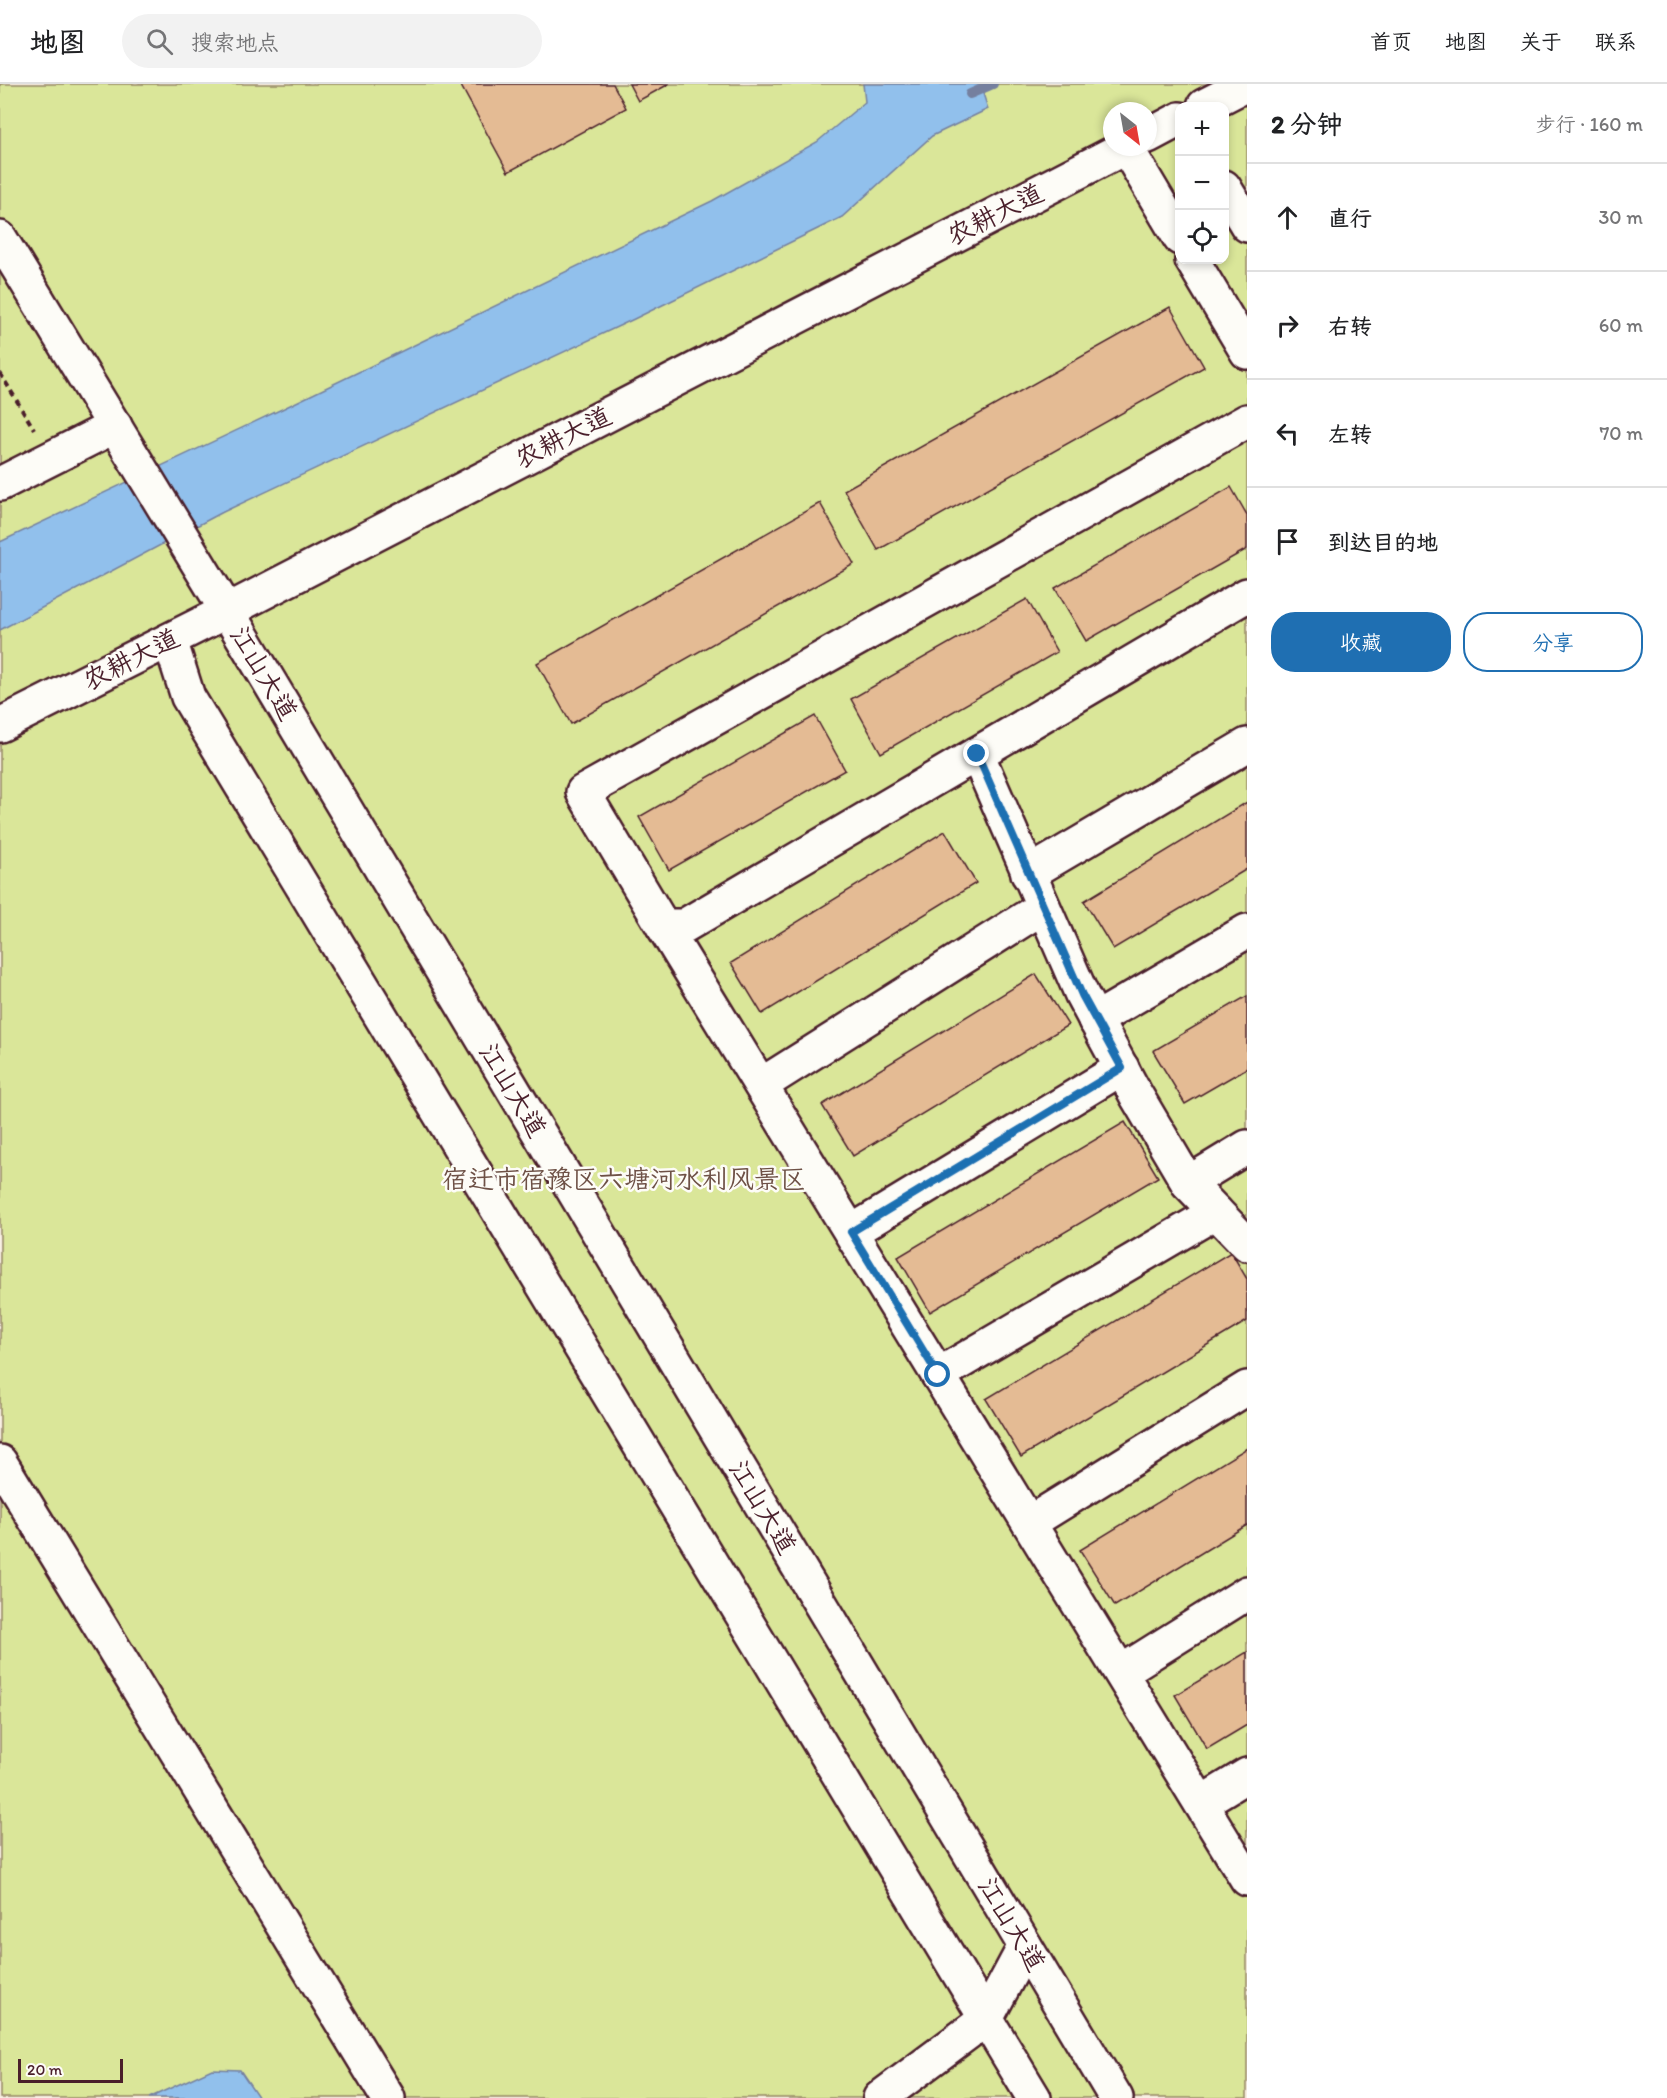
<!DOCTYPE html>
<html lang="zh">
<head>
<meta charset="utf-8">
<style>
	:root { --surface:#fff; --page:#f2f2f2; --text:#202124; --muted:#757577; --line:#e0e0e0; --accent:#1f6fb2 }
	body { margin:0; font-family:Itim,"LXGW WenKai TC",sans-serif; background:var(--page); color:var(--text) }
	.controls { position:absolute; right:18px; top:18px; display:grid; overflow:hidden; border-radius:12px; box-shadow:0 3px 9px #0003 }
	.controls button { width:54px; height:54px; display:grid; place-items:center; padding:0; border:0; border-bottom:2px solid var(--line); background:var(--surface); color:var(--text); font:30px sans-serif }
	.compass { position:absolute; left:1103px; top:18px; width:54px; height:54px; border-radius:50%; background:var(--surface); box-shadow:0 3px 9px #0003; rotate:149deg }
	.scale { position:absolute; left:18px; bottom:15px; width:105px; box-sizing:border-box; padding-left:6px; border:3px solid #4a1f2b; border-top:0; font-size:16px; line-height:21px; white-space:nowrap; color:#4a1f2b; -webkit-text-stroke:4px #fdfcf7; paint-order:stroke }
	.stop { position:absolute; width:18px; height:18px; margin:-14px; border:4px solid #1f6fb2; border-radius:50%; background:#fff }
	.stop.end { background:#1f6fb2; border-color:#fff; box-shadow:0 2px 6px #0008 }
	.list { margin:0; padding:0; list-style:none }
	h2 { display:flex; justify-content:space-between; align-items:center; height:78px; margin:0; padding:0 24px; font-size:26px }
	h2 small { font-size:20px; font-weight:400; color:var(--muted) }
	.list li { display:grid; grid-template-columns:39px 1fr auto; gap:18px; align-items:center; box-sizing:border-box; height:108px; padding:0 24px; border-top:2px solid var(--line) }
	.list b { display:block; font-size:22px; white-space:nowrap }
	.list em { font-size:20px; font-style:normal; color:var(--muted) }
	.actions { display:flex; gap:12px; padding:18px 24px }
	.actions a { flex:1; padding:14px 0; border:2px solid var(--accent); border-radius:24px; text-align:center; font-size:21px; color:var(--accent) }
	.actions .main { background:var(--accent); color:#fff }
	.icon { flex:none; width:33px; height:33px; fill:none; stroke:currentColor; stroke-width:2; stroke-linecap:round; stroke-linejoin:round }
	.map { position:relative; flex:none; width:1247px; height:2014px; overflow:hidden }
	header { display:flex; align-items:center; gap:36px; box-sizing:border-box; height:84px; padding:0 30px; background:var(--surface); border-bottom:2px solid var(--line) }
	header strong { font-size:28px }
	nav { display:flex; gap:33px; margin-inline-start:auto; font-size:21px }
	.search { width:420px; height:54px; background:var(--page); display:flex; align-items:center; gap:15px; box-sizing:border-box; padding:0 21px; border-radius:33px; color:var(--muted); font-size:22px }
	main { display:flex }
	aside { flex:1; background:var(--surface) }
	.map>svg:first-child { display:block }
	.green { fill:#dae699; stroke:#928262; stroke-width:1.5; fill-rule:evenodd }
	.water { fill:#91c0ec; stroke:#75809f; stroke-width:1.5 }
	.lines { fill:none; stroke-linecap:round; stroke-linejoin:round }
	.stream { stroke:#75809f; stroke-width:10 }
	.building { fill:#e4bb94; stroke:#4a1f2b; stroke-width:1.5 }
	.minor-casing { stroke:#4a1f2b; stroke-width:38 }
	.major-casing { stroke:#4a1f2b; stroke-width:38 }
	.path { stroke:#4a1f2b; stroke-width:4; stroke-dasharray:6 4.5; stroke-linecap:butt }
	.minor { stroke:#fdfcf7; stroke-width:33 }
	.major { stroke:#fdfcf7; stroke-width:33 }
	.route { stroke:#1f6fb2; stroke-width:8 }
	.labels { text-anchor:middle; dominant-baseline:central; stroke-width:5; stroke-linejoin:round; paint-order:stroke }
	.street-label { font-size:26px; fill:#4a1f2b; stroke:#fdfcf7 }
	.park-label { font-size:26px; fill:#6e5146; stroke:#fdfcf7 }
</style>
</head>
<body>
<header>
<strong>地图</strong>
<div class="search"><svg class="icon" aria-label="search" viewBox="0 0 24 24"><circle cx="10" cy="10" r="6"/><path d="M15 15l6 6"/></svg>搜索地点</div>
<nav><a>首页</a><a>地图</a><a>关于</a><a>联系</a></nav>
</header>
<main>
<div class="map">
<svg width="1247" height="2014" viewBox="0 0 1247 2014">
	<rect width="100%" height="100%" fill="#f8efe3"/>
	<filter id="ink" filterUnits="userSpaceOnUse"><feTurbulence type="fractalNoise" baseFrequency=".0167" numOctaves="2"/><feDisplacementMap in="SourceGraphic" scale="12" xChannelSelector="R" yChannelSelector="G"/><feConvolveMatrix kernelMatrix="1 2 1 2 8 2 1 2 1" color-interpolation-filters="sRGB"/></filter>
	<g filter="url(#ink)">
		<!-- green -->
		<path class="green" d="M0 0H1247V2014H0ZM1180 22H1224V176H1180ZM1112 27H1148V63H1112Z"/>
		<!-- water -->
		<g class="water">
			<polygon points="863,0 980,0 988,25 932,52 842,133 634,235 223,428 0,546 0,458 282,325 712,117 817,58 865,18"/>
			<polygon points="212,1985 240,1986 259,2014 149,2014"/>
		</g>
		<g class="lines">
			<!-- stream -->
			<polyline class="stream" points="970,10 993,0"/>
		</g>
		<!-- building -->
		<g class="building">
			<polygon points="460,0 613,0 626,24 508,88"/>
			<polygon points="629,0 669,0 638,17"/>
			<polygon points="1170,223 1204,283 878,466 844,406"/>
			<polygon points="1231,403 1247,431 1247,465 1086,557 1055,504"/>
			<polygon points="820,419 854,480 571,640 537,579"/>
			<polygon points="1027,515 1057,568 881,669 851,615"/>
			<polygon points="815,632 845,686 669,786 639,733"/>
			<polygon points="1247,718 1247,785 1113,865 1084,817"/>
			<polygon points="945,747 976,799 762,930 731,879"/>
			<polygon points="1036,890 1068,941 853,1072 822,1021"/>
			<polygon points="1247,912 1247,984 1185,1020 1153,967"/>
			<polygon points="1125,1038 1158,1093 930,1228 898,1173"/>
			<polygon points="1231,1168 1247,1195 1247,1237 1021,1373 986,1315"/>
			<polygon points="1247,1364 1247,1441 1115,1522 1080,1466"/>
			<polygon points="1247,1568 1247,1641 1207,1665 1175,1611"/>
		</g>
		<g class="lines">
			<!-- minor casing -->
			<g class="minor-casing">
				<g id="minor">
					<polyline points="1204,22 1247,0"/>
					<polyline points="1148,52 1180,35"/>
					<polyline points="1126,63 1180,154"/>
					<polyline points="1224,103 1247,141"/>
					<polyline points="1192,176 1247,268"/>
					<polyline points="1247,337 583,708 663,842 684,842 1247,511"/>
					<polyline points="0,400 115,342"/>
					<polyline points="170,556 188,613 1034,2014"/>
					<polyline points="0,641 227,527 1126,63"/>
					<polyline points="977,670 1082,911 1136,1011 1188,1099 1247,1160"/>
					<polyline points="1028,790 1247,661"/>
					<polyline points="663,842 1247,1795"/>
					<polyline points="1095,936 1247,847"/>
					<polyline points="761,1001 1043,823"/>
					<polyline points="1188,1099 1247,1063"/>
					<polyline points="851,1148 1122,984"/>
					<polyline points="938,1291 1216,1128"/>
					<polyline points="0,1378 388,2014"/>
					<polyline points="1029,1439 1247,1304"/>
					<polyline points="1121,1588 1247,1509"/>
					<polyline points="1201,1719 1247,1691"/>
					<polyline points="880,2014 986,1935 1025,1862"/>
				</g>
			</g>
			<!-- major casing -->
			<g class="major-casing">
				<polyline id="major" points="0,154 227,527 1116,2014"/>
			</g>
			<!-- path -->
			<polyline class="path" points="0,289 34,345"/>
			<!-- minor -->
			<use href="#minor" class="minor"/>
			<!-- major -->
			<use href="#major" class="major"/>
		</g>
	</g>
	<g class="lines" filter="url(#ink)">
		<!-- route -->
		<polyline class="route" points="938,1291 851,1148 1122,984 1082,911 977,670"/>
	</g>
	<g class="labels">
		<!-- street labels -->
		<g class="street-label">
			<text transform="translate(995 130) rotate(-27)">农耕大道</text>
			<text transform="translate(563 353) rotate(-27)">农耕大道</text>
			<text transform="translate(131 575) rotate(-27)">农耕大道</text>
			<text transform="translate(264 589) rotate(59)">江山大道</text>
			<text transform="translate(513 1006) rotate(59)">江山大道</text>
			<text transform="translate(763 1423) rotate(59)">江山大道</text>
			<text transform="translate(1012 1840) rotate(59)">江山大道</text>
		</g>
		<!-- park labels -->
		<g class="park-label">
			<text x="624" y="1095">宿迁市宿豫区六塘河水利风景区</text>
		</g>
	</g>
</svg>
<div class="controls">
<button>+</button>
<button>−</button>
<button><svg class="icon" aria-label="locate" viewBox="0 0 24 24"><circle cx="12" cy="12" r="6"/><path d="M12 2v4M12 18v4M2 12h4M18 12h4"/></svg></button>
</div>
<svg class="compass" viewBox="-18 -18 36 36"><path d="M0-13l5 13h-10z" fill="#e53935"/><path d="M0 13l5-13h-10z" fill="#757577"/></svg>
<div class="scale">20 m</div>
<div class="stop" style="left:938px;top:1291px"></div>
<div class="stop end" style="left:977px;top:670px"></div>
</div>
<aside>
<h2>2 分钟<small>步行 · 160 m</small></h2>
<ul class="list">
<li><svg class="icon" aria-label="ahead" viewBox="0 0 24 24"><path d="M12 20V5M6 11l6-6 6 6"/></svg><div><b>直行</b></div><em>30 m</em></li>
<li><svg class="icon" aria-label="right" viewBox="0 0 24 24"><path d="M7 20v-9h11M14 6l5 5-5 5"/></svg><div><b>右转</b></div><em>60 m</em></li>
<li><svg class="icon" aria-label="left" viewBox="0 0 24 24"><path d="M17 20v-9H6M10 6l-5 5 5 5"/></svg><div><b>左转</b></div><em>70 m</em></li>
<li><svg class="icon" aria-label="arrive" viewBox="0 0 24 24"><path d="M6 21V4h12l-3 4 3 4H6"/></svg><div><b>到达目的地</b></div></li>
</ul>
<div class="actions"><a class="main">收藏</a><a>分享</a></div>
</aside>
</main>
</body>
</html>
